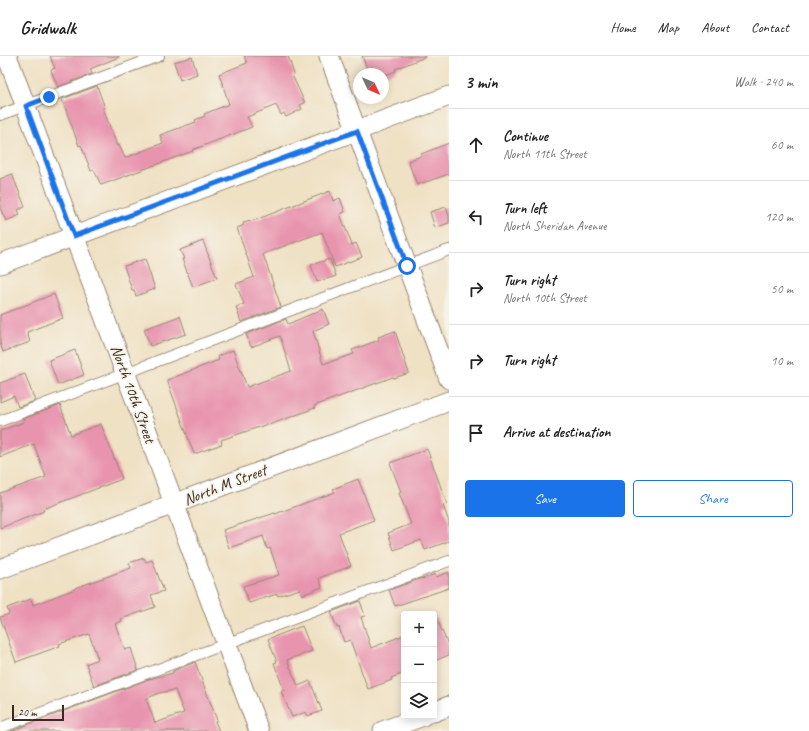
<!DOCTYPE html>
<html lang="en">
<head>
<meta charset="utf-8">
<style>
	:root { --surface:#fff; --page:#f6f6f6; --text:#222; --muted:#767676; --line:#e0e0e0; --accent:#1a73e8 }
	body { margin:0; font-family:Caveat,sans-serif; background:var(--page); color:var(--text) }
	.controls { position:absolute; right:12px; bottom:12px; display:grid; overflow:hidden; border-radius:4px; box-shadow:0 2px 10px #0003 }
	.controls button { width:36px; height:36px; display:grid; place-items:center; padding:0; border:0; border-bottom:1px solid var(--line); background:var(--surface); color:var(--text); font:20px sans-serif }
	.compass { position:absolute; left:353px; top:12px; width:36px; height:36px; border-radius:50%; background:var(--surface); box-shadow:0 2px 10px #0003; rotate:134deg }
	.scale { position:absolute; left:12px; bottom:10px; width:52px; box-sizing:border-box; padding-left:4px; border:2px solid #3b2a1e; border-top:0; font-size:11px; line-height:14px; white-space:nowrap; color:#3b2a1e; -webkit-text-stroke:3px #f7f3e8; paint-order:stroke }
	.stop { position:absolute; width:12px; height:12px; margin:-9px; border:3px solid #1a73e8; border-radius:50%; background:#fff }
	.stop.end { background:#1a73e8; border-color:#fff; box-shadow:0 1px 4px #0008 }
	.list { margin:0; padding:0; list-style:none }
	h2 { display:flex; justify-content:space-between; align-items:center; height:52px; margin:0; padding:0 16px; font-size:17px }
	h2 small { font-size:13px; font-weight:400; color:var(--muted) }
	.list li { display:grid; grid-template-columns:26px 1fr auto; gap:12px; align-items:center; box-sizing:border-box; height:72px; padding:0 16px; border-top:1px solid var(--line) }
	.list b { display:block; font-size:15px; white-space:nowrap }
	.list p { margin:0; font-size:13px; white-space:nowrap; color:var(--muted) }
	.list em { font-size:13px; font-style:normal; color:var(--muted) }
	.actions { display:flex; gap:8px; padding:12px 16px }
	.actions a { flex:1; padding:9px 0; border:1px solid var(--accent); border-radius:4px; text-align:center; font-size:14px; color:var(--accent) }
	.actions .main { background:var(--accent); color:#fff }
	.icon { flex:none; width:22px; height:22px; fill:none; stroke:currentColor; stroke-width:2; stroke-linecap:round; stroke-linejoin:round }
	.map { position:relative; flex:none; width:449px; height:675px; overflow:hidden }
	header { display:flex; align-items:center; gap:24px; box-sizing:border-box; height:56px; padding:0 20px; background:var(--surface); border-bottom:1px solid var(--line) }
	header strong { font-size:19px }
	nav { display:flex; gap:22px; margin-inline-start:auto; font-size:14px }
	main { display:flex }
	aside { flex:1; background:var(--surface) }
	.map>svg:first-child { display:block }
	.building { fill:#e894af; fill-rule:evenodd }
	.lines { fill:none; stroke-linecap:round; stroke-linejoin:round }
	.lane-casing { stroke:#958671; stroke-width:12 }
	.street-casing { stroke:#958671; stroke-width:21 }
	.lane { stroke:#fff; stroke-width:10 }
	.street { stroke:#fff; stroke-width:19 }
	.route { stroke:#1a73e8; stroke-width:5 }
	.labels { text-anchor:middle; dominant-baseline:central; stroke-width:3.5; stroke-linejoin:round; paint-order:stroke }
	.street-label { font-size:16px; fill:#3b2a1e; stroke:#f7f3e8 }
</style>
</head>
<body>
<header>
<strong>Gridwalk</strong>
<nav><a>Home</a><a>Map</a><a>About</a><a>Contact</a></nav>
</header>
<main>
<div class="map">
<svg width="449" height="675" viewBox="0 0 449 675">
	<rect width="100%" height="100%" fill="#f7f3e8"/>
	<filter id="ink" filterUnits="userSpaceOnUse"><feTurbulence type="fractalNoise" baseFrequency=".025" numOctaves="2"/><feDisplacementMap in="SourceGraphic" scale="8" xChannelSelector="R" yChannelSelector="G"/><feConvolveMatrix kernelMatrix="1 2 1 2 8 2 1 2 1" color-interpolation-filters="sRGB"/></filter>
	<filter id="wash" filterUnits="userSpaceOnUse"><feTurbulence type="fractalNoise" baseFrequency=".012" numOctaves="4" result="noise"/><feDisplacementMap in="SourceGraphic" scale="16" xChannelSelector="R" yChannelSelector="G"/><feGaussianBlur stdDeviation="0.9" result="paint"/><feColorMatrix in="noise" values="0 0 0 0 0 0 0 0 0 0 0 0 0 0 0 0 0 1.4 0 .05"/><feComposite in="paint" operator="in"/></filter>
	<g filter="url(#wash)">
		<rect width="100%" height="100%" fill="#efe1c4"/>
		<g id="blocks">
			<!-- building -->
			<g class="building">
				<polygon points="50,0 119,0 119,1 90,13 92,18 58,31 51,14 55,12"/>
				<polygon points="244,0 288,0 294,18 292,19 305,47 300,49 302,53 286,61 284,57 281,59 276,49 247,61 252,71 192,94 193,95 101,129 94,114 91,115 81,89 79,90 62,43 97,30 105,52 103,52 117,90 119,89 125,102 163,87 160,79 196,66 195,64 205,60 204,58 229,48 219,18 247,7"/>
				<polygon points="362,0 425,0 425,1 395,13 396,15 388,18 369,18"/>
				<polygon points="192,1 197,18 180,24 174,6"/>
				<polygon points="449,87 449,118 417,129 408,105 421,100 421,98"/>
				<polygon points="12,118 25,151 18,154 20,159 6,165 0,152 0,123"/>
				<polygon points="330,135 333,145 340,142 345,156 340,158 352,189 356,187 362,201 335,211 322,176 263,198 281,251 241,266 236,251 244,248 236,228 254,221 237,172 244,169 243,167 258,163"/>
				<polygon points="446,151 449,160 449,167 435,172 430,156"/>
				<polygon points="203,185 217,222 193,231 182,203 184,203 180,194"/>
				<polygon points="145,203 155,233 136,240 134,234 132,234 124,210"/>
				<polygon points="330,203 336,220 317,226 311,209"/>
				<polygon points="54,238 63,262 27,276 30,286 3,296 0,287 0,259"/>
				<polygon points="323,253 329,268 313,275 323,308 354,298 352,294 379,284 378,281 395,275 409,317 394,322 393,321 314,350 315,352 269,369 268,368 221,384 222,388 194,398 167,324 219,304 218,300 233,294 247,331 291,315 280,280 251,291 246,278 286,263 288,268"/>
				<polygon points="180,260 186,278 150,290 144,273"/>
				<polygon points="75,294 84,319 58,329 49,304"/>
				<polygon points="25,318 35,345 18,351 14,340 0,346 0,327"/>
				<polygon points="60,349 71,379 101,368 122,423 43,453 44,455 0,472 0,437 46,421 34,388 0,401 0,375 24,366 23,363"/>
				<polygon points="427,393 447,448 443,449 449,466 449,485 425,494 421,484 394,494 388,477 411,468 399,437 401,436 390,407"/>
				<polygon points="358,423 374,464 339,477 351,510 319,522 322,531 302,539 300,533 278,540 277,538 249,547 243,530 279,519 270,492 267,493 263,480 229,492 223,474 275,457 275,458 335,436 333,433"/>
				<polygon points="144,502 146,506 152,504 164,535 151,539 155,551 121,563 122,565 115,568 125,594 131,592 138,614 94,630 86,608 98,603 89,578 59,588 60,590 16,606 0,561 9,558 7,552 31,543 33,549 75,533 75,532 131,512 129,507"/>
				<polygon points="449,516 449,532 395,550 389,534 422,522 422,523 435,518 436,521"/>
				<polygon points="360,545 365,560 361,561 371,592 404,579 404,617 391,622 392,624 368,633 350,584 344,586 339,571 337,572 331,556"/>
				<polygon points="434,556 449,591 449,599 434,605"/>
				<polygon points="302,570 312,595 287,604 298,630 310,625 322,655 308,660 306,656 292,661 281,635 284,634 274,607 277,606 268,583"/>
				<path d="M195 606 217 664 215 665 219 675H11L149 623 173 617V615ZM175 634 184 657 155 667 146 643 159 637Z"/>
			</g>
		</g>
	</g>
	<g filter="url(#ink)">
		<use href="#blocks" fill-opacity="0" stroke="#958671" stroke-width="1"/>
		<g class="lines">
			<!-- lane casing -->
			<g class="lane-casing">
				<g id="lane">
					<polyline points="0,59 159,0"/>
					<polyline points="0,365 449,194"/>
					<polyline points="0,672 449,505"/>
				</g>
			</g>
			<!-- street casing -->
			<g class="street-casing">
				<g id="street">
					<polyline points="7,0 259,675"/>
					<polyline points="329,0 449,323"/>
					<polyline points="0,208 449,40"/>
					<polyline points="0,513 449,345"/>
					<polyline points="434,656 449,650"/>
					<polyline points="383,675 423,660"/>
				</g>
			</g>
			<!-- lane -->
			<use href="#lane" class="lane"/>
			<!-- street -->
			<use href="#street" class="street"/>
		</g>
	</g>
	<g class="lines" filter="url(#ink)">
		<!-- route -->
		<polyline class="route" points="49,41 26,50 74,180 357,75 407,210"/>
	</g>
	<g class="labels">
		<!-- street labels -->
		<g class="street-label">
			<text transform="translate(133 338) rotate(70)">North 10th Street</text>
			<text transform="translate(225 429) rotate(-21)">North M Street</text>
		</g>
	</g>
</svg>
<div class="controls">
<button>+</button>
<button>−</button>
<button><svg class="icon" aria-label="layers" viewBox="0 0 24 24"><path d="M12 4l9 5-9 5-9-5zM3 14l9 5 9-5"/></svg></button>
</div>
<svg class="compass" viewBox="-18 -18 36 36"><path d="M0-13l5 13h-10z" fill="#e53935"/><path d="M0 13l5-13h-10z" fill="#767676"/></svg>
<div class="scale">20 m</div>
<div class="stop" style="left:407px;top:210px"></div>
<div class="stop end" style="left:49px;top:41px"></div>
</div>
<aside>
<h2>3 min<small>Walk · 240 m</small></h2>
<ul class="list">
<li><svg class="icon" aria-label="ahead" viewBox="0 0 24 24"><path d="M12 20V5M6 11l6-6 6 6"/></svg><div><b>Continue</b><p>North 11th Street</p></div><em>60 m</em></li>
<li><svg class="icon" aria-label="left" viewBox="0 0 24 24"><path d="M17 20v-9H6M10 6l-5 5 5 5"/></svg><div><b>Turn left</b><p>North Sheridan Avenue</p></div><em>120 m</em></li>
<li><svg class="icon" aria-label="right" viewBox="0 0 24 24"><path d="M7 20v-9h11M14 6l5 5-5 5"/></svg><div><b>Turn right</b><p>North 10th Street</p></div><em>50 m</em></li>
<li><svg class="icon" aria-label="right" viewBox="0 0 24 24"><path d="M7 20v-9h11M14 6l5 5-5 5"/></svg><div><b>Turn right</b></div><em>10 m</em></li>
<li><svg class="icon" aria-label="arrive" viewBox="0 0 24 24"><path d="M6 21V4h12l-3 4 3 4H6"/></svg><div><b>Arrive at destination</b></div></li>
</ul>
<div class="actions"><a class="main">Save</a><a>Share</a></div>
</aside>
</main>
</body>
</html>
